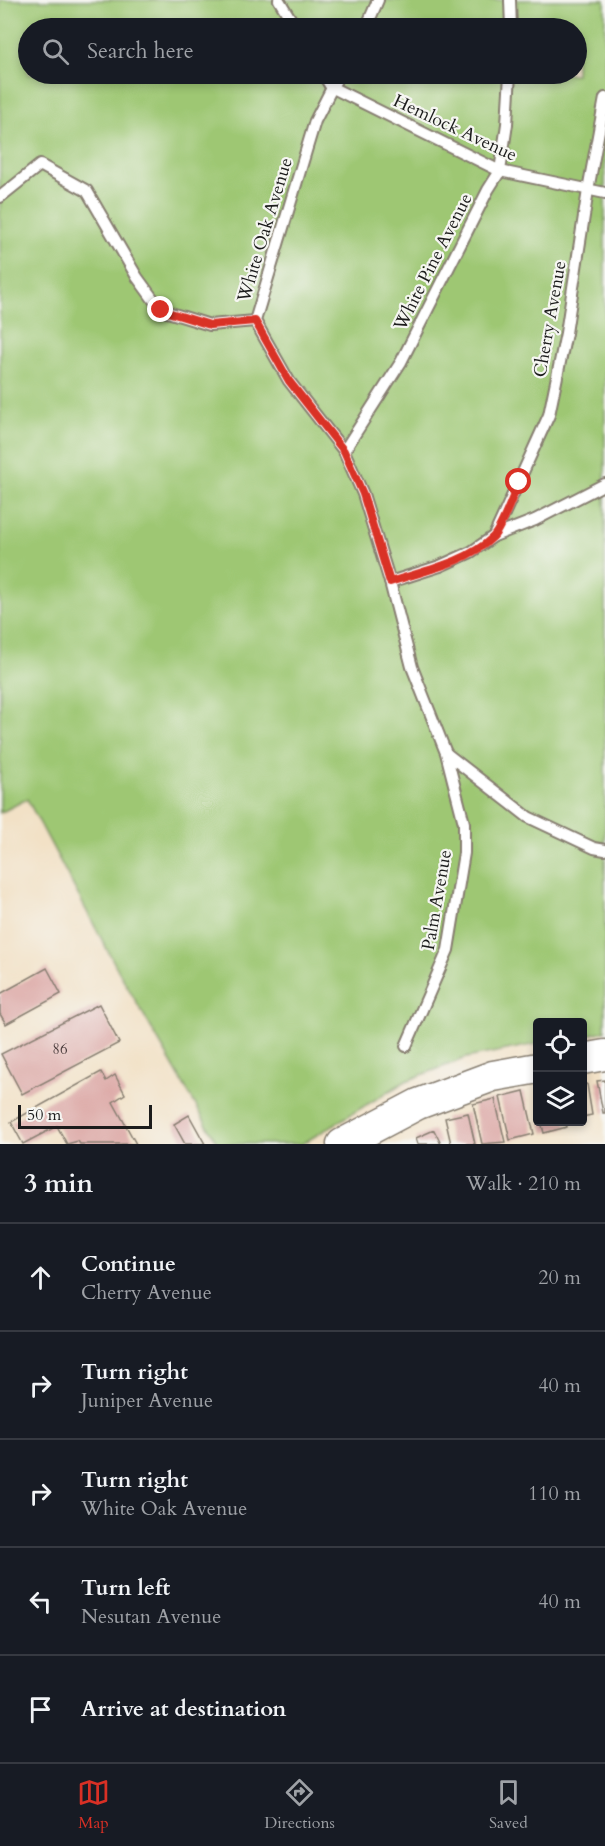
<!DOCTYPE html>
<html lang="en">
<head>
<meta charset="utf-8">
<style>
	:root { --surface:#171b24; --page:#242831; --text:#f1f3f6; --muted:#9ea1a6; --line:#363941; --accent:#d93025 }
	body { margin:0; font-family:Cardo,serif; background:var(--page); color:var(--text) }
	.controls { position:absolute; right:18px; bottom:18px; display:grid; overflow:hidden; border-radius:6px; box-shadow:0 3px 9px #0003 }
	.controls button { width:54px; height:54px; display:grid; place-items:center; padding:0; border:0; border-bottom:2px solid var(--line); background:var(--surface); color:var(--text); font:30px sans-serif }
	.scale { position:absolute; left:18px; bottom:15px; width:134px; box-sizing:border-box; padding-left:6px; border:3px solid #1c1c1c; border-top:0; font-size:16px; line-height:21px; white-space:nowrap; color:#1c1c1c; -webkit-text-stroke:4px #f6f6f2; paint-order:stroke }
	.stop { position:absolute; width:18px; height:18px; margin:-14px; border:4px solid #d93025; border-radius:50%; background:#fff }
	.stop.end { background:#d93025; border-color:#fff; box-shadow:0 2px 6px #0008 }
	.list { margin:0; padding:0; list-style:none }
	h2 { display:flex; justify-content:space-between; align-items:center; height:78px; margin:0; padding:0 24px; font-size:26px }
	h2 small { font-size:20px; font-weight:400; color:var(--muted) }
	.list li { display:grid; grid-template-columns:39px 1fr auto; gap:18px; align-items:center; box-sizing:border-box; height:108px; padding:0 24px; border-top:2px solid var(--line) }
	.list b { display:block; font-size:22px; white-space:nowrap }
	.list p { margin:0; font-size:20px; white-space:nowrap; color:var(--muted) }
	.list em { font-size:20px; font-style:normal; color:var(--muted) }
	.icon { flex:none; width:33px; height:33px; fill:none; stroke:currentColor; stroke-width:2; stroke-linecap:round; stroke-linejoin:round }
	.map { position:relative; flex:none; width:605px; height:1144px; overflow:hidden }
	.search { position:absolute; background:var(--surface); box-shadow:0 3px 9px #0003; left:18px; right:18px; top:18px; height:66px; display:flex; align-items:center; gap:15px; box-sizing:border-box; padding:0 21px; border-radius:33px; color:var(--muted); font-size:22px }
	.sheet { height:618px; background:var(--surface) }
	nav { display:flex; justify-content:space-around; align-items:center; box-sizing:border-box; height:84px; border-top:2px solid var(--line); background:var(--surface); font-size:16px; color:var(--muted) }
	nav a { display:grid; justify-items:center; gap:3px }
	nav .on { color:var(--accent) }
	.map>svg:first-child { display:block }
	.green { fill:#9ec773; stroke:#5d7248; stroke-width:1.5; fill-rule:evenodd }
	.building { fill:#dba5a3 }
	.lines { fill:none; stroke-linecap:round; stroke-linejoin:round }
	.lane-casing { stroke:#877e71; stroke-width:14 }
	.secondary-casing { stroke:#877e71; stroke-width:33 }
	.lane { stroke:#fff; stroke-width:10 }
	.secondary { stroke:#fff; stroke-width:30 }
	.route { stroke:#d93025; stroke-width:8 }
	.labels { text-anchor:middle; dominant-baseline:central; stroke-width:4.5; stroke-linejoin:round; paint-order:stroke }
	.number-label { font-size:15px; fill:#4c3e3e }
	.street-label { font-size:18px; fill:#1c1c1c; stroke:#f6f6f2 }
</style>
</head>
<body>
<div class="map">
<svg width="605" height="1144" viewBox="0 0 605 1144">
	<rect width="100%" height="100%" fill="#f6f6f2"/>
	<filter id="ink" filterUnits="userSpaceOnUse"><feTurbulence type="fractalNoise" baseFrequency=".0167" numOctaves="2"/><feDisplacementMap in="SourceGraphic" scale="12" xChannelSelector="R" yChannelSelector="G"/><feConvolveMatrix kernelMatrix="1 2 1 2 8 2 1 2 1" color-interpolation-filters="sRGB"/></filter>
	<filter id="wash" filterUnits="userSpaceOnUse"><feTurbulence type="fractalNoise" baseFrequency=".008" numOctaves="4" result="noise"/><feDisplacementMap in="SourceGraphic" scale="24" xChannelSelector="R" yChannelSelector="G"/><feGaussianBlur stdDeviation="1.35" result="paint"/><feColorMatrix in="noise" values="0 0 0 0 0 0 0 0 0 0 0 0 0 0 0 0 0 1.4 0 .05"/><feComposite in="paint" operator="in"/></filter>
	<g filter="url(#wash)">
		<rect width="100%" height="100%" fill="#f2e1c6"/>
		<!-- green -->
		<path class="green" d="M0 0H605V1031L583 1036 582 1023H538L537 1044 466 1058 406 1081 302 1144H218L119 972 27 799 0 813ZM28 28H576V74H28Z"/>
		<g id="blocks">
			<!-- building -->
			<g class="building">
				<polygon points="47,968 61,994 6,1024 0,1014 0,994"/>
				<polygon points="99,1004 119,1043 22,1094 1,1054"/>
				<polygon points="101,1072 106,1081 115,1075 125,1094 113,1102 136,1144 80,1144 78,1141 67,1144 57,1126 23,1144 11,1122"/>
				<polygon points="605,1080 605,1113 603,1113 597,1081"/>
				<polygon points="587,1084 592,1115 582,1117 582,1085"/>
				<polygon points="524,1091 534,1134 510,1140 500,1097"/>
				<polygon points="495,1099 505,1142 482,1144 473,1104"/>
				<polygon points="468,1113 475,1144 451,1144 445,1118"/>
				<polygon points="189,1115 205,1144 185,1144 174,1124"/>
				<polygon points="541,1122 566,1122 567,1127 544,1133"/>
				<polygon points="434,1130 441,1144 418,1144 416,1138"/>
			</g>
		</g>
	</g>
	<g filter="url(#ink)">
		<use href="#blocks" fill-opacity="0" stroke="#877e71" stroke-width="1.5"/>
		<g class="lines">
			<!-- lane casing -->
			<g class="lane-casing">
				<g id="lane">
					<polyline points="279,0 296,28"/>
					<polyline points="510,0 511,28"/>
					<polyline points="366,28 378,0"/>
					<polyline points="323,74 331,87"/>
					<polyline points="339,74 315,121 255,321 289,381 344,451 363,494 390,582 412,667 446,753 464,823 464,853 448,950 406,1046"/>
					<polyline points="331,87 500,171 605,193"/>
					<polyline points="0,197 40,165 87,191 137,277 161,310 210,325 255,321"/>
					<polyline points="344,451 401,362 488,190 500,171 507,124 510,74"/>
					<polyline points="494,536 549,415 566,333 588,190 605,98"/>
					<polyline points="390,582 440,566 471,552 494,536 535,520 605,484"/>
					<polyline points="447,754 528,817 594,848 605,850"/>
				</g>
			</g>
			<!-- secondary casing -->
			<g class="secondary-casing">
				<g id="secondary">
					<polyline points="582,1059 605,1055"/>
					<polyline points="342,1144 418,1104 493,1076 538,1068"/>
				</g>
			</g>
			<!-- lane -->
			<use href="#lane" class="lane"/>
			<!-- secondary -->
			<use href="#secondary" class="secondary"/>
		</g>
	</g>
	<g class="lines" filter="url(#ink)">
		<!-- route -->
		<path class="route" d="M161 310 210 325 255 321 289 381 344 451 363 494 390 582C423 571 467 563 493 537 502 528 513 495 519 482"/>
	</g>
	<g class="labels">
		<!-- number labels -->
		<g class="number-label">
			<text x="60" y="1049">86</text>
		</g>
		<!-- street labels -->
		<g class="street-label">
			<text transform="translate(455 128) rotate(25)">Hemlock Avenue</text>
			<text transform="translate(265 230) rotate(-73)">White Oak Avenue</text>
			<text transform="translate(433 262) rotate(-63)">White Pine Avenue</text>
			<text transform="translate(550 319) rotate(-80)">Cherry Avenue</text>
			<text transform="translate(437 900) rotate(-80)">Palm Avenue</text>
		</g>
	</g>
</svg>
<div class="controls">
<button><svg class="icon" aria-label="locate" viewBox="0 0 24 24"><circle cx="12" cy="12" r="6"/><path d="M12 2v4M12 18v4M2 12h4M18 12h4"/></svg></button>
<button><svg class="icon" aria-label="layers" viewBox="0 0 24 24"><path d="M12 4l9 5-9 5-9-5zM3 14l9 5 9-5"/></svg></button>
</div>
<div class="scale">50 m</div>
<div class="stop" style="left:519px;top:482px"></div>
<div class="stop end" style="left:161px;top:310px"></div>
<div class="search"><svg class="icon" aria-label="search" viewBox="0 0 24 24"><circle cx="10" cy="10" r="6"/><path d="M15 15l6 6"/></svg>Search here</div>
</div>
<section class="sheet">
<h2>3 min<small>Walk · 210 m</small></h2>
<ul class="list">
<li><svg class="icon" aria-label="ahead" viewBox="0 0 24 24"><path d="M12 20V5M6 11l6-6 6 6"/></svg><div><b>Continue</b><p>Cherry Avenue</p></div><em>20 m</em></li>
<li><svg class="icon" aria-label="right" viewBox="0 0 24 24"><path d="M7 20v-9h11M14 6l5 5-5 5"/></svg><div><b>Turn right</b><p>Juniper Avenue</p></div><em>40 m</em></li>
<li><svg class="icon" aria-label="right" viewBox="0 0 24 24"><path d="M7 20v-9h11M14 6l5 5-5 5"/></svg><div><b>Turn right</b><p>White Oak Avenue</p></div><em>110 m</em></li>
<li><svg class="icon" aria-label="left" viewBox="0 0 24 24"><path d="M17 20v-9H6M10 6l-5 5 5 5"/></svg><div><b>Turn left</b><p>Nesutan Avenue</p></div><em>40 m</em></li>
<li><svg class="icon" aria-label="arrive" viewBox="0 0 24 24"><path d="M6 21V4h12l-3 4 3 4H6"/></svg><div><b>Arrive at destination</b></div></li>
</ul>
</section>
<nav>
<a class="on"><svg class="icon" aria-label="map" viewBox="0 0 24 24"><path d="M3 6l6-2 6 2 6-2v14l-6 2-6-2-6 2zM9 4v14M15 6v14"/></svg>Map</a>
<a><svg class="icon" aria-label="directions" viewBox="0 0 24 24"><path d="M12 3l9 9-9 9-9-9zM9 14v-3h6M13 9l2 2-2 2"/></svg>Directions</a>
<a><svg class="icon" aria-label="saved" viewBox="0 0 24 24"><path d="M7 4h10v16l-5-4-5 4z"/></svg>Saved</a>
</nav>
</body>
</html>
